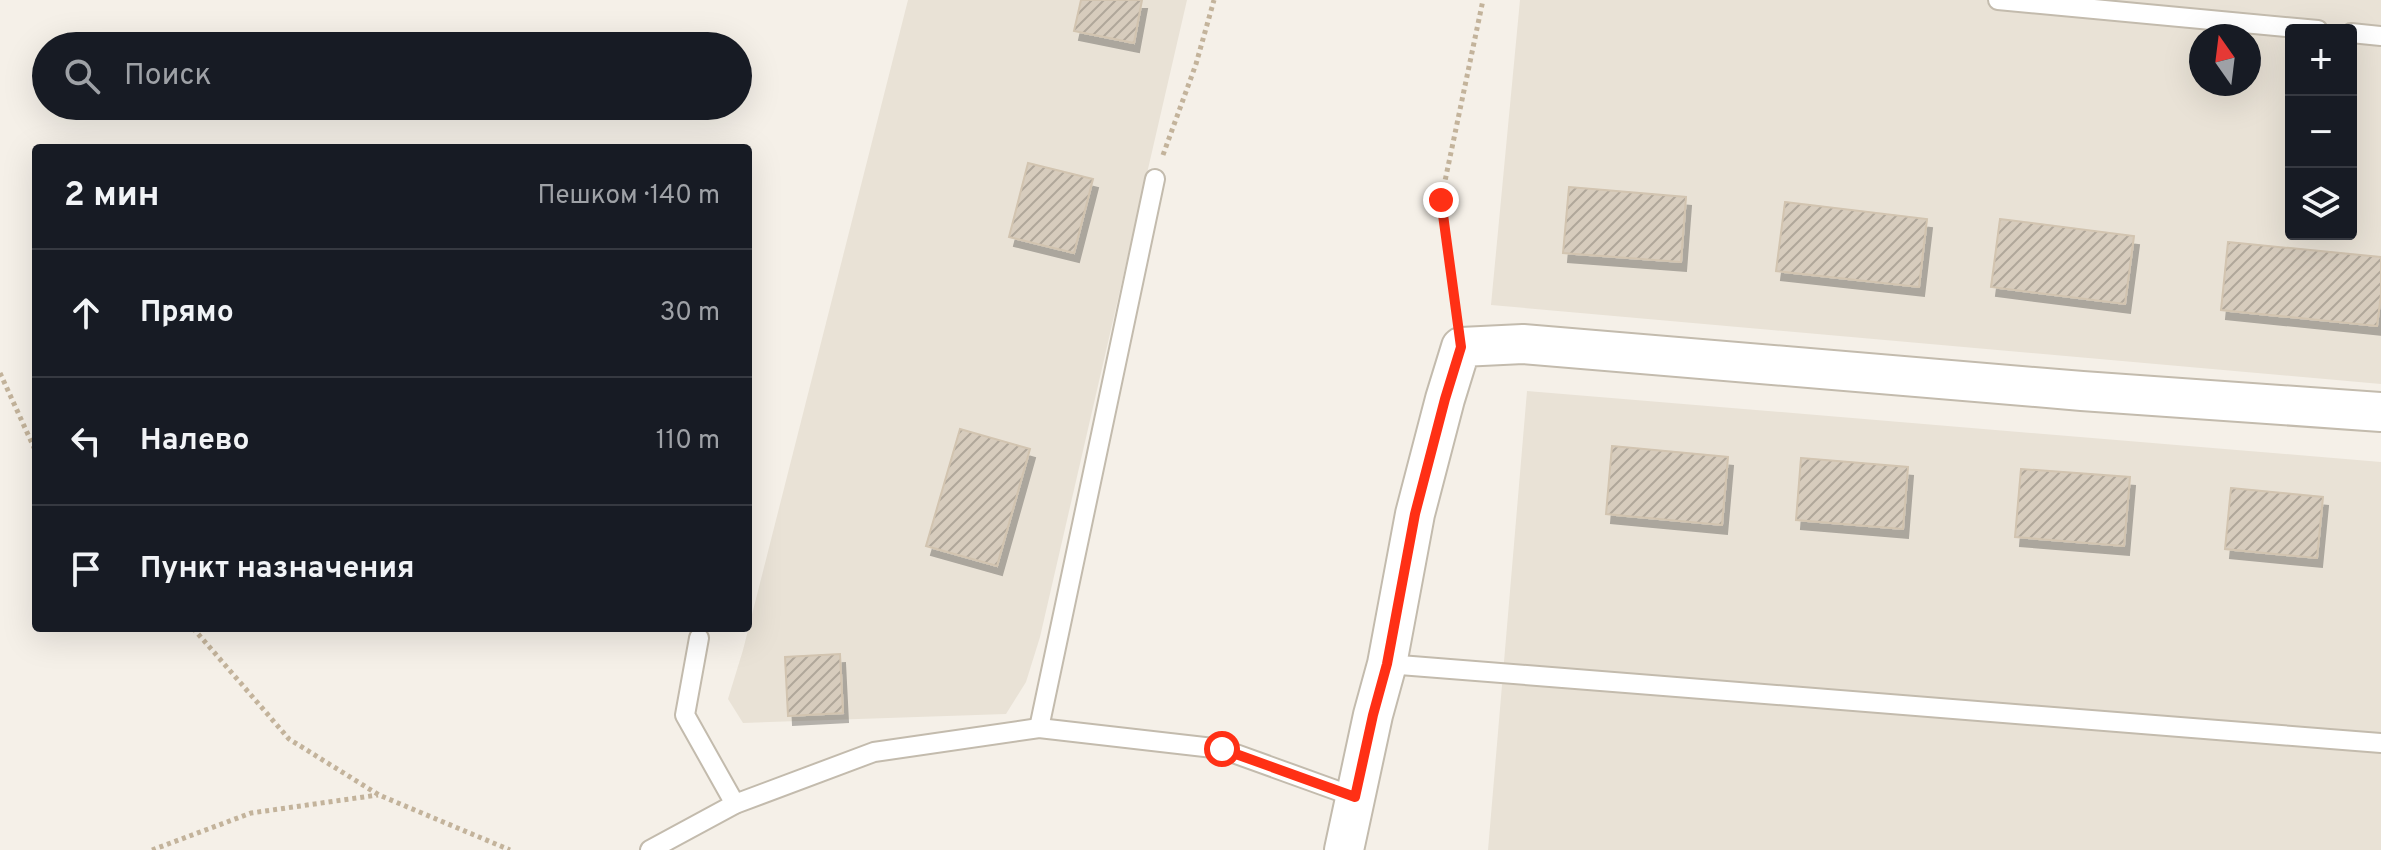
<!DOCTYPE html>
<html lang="ru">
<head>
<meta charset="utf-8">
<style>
	:root { --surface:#171b24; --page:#242831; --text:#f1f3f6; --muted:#9ea1a6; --line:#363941 }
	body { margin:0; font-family:Overpass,sans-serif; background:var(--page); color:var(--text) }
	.controls { position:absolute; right:24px; top:24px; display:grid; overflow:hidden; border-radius:8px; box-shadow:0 8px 32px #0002 }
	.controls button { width:72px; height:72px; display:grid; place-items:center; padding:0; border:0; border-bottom:2px solid var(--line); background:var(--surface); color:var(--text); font:40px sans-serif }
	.compass { position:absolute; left:2189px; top:24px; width:72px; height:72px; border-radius:50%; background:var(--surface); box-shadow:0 8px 32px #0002; rotate:346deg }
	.stop { position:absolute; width:24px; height:24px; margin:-18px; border:6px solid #ff3015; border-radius:50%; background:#fff }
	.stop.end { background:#ff3015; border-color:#fff; box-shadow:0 2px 8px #0008 }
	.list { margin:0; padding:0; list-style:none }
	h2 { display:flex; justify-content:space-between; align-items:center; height:104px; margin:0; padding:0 32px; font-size:34px }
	h2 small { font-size:26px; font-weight:400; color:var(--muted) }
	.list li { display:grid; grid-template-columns:52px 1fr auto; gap:24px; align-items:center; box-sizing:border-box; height:128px; padding:0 32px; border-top:2px solid var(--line) }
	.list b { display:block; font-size:30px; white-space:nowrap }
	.list em { font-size:26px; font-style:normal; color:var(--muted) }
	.icon { flex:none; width:44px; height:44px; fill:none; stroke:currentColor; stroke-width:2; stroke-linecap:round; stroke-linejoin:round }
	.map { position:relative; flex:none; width:2381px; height:850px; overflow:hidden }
	.search { position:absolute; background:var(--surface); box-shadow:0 8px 32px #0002; left:32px; top:32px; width:720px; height:88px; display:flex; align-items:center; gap:20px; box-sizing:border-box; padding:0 28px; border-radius:44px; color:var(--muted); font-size:30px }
	.panel { position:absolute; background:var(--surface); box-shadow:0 8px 32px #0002; left:32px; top:144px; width:720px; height:488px; border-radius:8px }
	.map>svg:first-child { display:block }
	.residential { fill:#e9e2d6; fill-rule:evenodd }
	.building { fill:url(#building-hatch); stroke:#d2c4b0; stroke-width:2; filter:url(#shadow) }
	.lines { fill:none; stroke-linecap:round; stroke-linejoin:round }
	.service-casing { stroke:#c3bbad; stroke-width:22 }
	.minor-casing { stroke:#c3bbad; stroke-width:42 }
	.path { stroke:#c3b39b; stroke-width:5; stroke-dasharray:4 4; stroke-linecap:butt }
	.service { stroke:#fff; stroke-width:18 }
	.minor { stroke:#fff; stroke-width:38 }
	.route { stroke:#ff3015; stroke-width:10 }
</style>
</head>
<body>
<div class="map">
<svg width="2381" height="850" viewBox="0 0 2381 850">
	<defs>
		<pattern id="building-hatch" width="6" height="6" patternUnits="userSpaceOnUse" patternTransform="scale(2)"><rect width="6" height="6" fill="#d7ccbd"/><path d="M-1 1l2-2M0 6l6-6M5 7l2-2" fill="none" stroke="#b0a79a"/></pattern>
		<filter id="shadow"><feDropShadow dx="5" dy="9" stdDeviation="0" flood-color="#0004"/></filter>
	</defs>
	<rect width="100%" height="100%" fill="#f5f0e8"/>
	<!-- residential -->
	<g class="residential">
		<polygon points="908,0 1187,0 1040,637 1026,682 1006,714 743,723 728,699 743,650"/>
		<path d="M1520 0H2381V384L1491 305ZM2291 30H2351V234H2291ZM2201 36H2249V84H2201Z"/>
		<polygon points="1527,391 2381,462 2381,850 1488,850"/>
	</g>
	<!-- building -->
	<g class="building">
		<polygon points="1081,0 1142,0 1134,43 1074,31"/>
		<polygon points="1028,163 1093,179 1074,253 1009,237"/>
		<polygon points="1569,187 1686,197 1681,262 1563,253"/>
		<polygon points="1785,202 1927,219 1919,287 1776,271"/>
		<polygon points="2000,219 2134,236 2125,304 1991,287"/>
		<polygon points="2228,242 2381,257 2381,294 2377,326 2221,310"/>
		<polygon points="960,429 1030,449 997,566 926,546"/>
		<polygon points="1612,446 1728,457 1722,525 1606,514"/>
		<polygon points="1801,458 1908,467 1903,529 1796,520"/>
		<polygon points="2021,469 2130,477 2124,546 2015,537"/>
		<polygon points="2231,488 2323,497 2317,558 2225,549"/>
		<polygon points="840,654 843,713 788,716 785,657"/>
	</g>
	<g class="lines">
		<!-- service casing -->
		<g class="service-casing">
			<g id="service">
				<polyline points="1998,0 2318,30"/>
				<polyline points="2351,33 2381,36"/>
				<polyline points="699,638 685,715 735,804"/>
				<polyline points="1387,664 2381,743"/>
				<polyline points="1039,728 1155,179"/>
				<polyline points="650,850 735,804 874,752 1039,728 1222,749 1355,797"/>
			</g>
		</g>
		<!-- minor casing -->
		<g class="minor-casing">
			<polyline id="minor" points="1344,850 1373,715 1387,664 1415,514 1445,399 1461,347 1523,344 2082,391 2381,412"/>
		</g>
		<!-- path -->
		<g class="path">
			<polyline points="1163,155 1196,64 1214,0"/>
			<polyline points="1457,314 1441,200 1483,0"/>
			<polyline points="0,373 36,452"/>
			<polyline points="193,628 289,739 379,795 510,850"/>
			<polyline points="152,850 251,813 378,795"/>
		</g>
		<!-- service -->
		<use href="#service" class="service"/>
		<!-- minor -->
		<use href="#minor" class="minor"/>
	</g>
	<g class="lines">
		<!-- route -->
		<polyline class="route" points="1222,749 1355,797 1373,715 1387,664 1415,514 1445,399 1461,347 1441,200"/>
	</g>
</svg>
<div class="controls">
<button>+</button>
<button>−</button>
<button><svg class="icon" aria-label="layers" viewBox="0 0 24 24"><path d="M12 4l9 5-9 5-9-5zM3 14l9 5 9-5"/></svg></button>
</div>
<svg class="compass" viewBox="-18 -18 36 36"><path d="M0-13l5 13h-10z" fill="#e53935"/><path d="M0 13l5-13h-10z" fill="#9ea1a6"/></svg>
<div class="stop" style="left:1222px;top:749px"></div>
<div class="stop end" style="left:1441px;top:200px"></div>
<div class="search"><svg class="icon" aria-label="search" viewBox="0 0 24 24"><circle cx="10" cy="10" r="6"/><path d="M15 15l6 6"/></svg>Поиск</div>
<section class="panel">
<h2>2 мин<small>Пешком · 140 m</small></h2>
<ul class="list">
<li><svg class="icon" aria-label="ahead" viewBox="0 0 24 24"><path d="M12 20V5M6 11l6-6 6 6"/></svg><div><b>Прямо</b></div><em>30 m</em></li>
<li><svg class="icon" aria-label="left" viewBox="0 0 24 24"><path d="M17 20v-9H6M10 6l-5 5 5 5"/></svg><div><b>Налево</b></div><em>110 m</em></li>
<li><svg class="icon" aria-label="arrive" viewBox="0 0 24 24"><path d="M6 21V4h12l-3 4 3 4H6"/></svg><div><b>Пункт назначения</b></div></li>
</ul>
</section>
</div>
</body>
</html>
